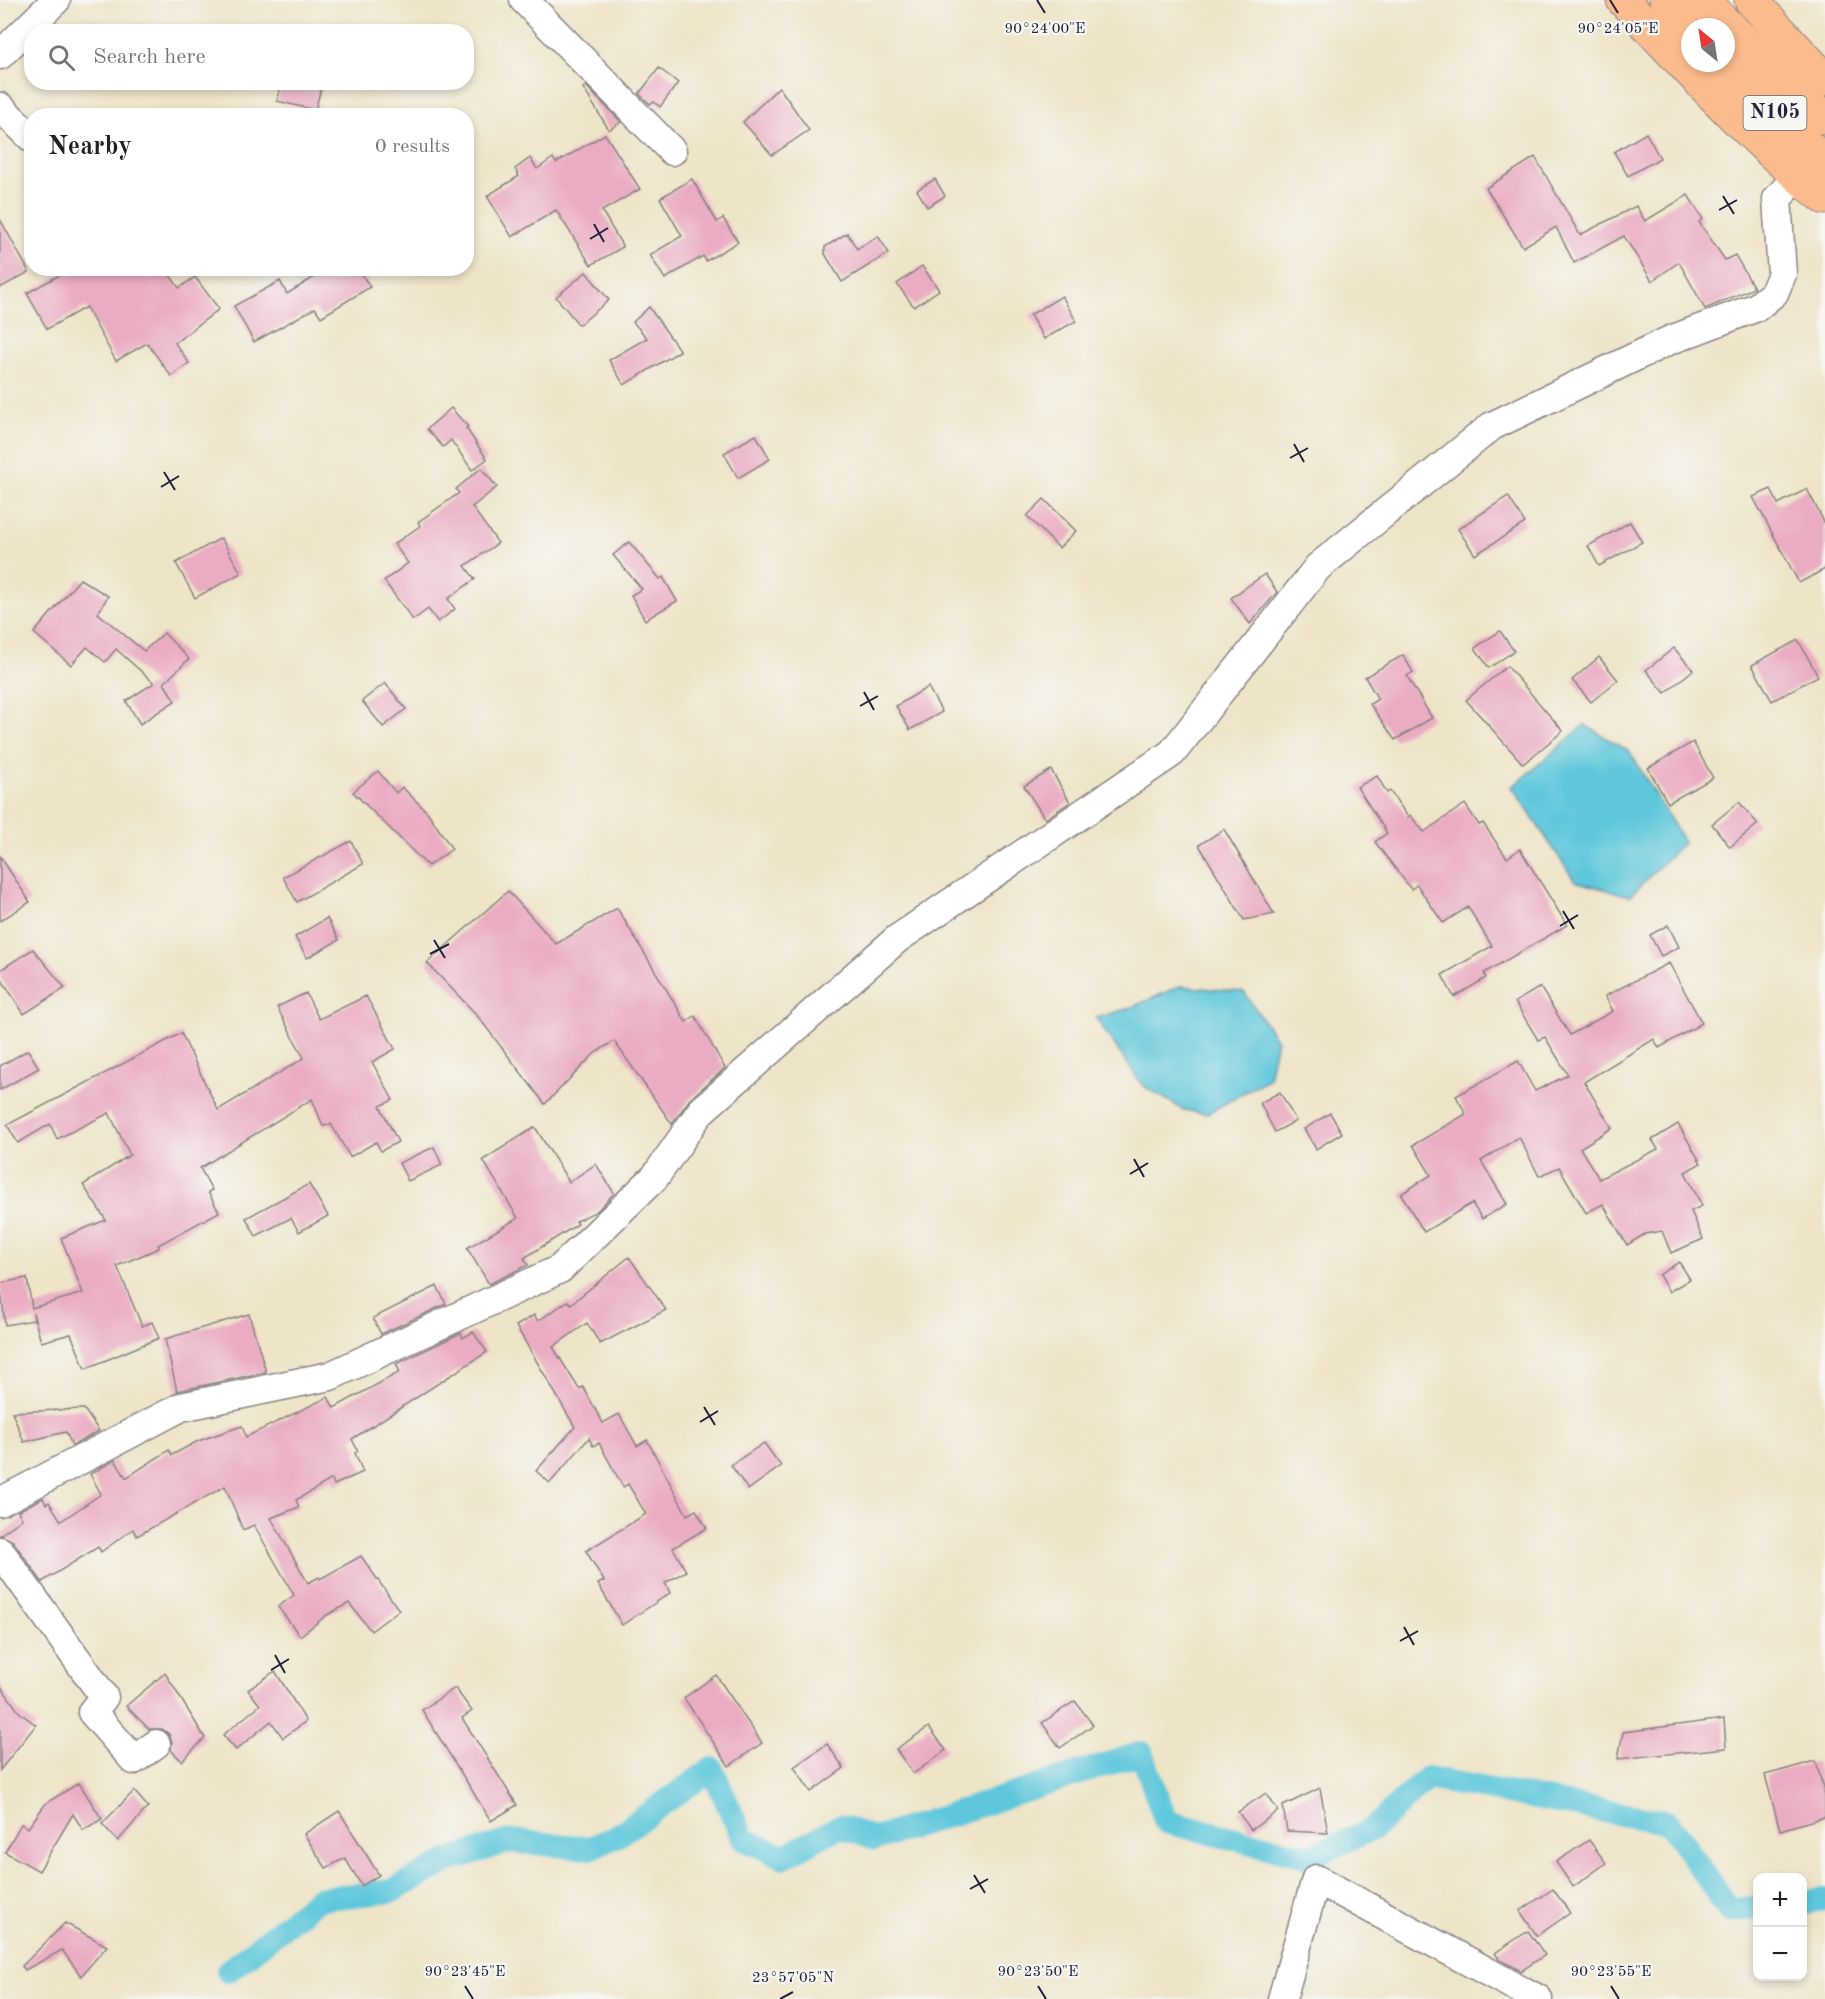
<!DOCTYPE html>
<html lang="en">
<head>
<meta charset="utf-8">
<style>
	:root { --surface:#fff; --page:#f6f6f6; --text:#202124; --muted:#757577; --line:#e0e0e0 }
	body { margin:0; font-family:"Old Standard TT",serif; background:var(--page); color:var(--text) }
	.controls { position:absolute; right:18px; bottom:18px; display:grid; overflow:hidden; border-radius:12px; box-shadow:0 3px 9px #0003 }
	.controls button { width:54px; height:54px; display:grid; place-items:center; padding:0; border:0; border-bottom:2px solid var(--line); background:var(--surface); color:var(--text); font:30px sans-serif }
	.compass { position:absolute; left:1681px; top:18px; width:54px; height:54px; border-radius:50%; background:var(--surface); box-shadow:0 3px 9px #0003; rotate:330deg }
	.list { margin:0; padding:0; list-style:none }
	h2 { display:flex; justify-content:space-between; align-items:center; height:78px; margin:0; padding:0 24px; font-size:26px }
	h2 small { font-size:20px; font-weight:400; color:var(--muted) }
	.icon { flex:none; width:33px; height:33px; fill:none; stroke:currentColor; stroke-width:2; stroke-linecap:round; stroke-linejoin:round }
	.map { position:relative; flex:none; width:1825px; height:1999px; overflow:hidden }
	.search { position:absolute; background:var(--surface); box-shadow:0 3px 9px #0003; left:24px; top:24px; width:450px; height:66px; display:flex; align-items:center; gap:15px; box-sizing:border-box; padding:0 21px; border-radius:24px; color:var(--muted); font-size:22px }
	.panel { position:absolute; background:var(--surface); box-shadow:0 3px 9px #0003; left:24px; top:108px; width:450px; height:168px; border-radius:24px }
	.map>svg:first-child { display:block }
	.water { fill:#5fc7db; stroke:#40748b; stroke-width:1.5 }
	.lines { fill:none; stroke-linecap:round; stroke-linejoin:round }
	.canal { stroke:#5fc7db; stroke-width:24 }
	.building { fill:#eaacc2 }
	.minor-casing { stroke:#888382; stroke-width:31 }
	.major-casing { stroke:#888382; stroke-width:35 }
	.highway-casing { stroke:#888382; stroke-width:35 }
	.minor { stroke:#fff; stroke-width:28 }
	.major { stroke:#fbbb8d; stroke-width:33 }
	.highway { stroke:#fbbb8d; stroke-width:33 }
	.ticks { fill:none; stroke:#22223b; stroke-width:2 }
	.labels { text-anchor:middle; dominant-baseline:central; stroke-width:4.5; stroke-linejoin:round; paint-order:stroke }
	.shield { fill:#f6f6f2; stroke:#626272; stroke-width:1.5 }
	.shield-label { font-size:20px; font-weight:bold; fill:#22223b }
	.ticks-label { font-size:15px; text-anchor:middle; fill:#22223b; stroke:#f6f6f2; stroke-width:4.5; stroke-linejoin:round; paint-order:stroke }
</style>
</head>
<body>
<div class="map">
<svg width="1825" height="1999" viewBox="0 0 1825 1999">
	<rect width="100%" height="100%" fill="#f6f6f2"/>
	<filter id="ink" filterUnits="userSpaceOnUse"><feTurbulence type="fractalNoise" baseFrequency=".0167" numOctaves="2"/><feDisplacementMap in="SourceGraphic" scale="12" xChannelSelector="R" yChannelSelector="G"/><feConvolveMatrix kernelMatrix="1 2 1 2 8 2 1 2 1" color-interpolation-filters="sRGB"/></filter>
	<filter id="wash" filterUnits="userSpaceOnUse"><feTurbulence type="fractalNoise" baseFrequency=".008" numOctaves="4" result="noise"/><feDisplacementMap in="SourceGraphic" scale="24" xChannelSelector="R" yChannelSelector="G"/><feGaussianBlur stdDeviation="1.35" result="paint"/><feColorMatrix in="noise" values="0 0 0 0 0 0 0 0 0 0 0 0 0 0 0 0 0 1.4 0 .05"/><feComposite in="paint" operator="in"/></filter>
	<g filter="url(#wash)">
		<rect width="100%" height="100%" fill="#eee4c8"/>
		<!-- water -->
		<g class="water">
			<polygon points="1585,725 1630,752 1684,842 1630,896 1575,881 1512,787"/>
			<polygon points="1180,986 1244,992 1277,1040 1269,1078 1207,1114 1184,1110 1142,1085 1096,1018 1130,1008"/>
		</g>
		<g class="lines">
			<!-- canal -->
			<g class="canal">
				<polyline points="1802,1902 1825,1899"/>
				<polyline points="228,1971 318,1899 392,1891 450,1860 509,1841 590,1848 617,1836 712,1769 743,1839 784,1857 840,1826 875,1839 1142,1753 1166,1822 1310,1857 1374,1828 1427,1778 1669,1823 1730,1911 1758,1907"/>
			</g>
		</g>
		<g id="blocks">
			<!-- building -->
			<g class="building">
				<polygon points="659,68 678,83 660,107 654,102 650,104 639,94"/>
				<polygon points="282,82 322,85 315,110 277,101"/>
				<polygon points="586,86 621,122 609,130 583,88"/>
				<polygon points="779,87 809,130 772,155 743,122"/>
				<polygon points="1646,133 1660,158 1628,176 1614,152"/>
				<polygon points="605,134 640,189 602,211 623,247 591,265 556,210 512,237 487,196 519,176 515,169 530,158 537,169 553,158 556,163"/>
				<polygon points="1535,157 1580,235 1636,206 1645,221 1688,195 1703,219 1699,222 1725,260 1735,255 1754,288 1705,309 1679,262 1652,281 1624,236 1574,263 1556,227 1523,247 1486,188"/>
				<polygon points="692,179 717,222 723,218 738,242 706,261 703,256 665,279 650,255 682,236 660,198"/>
				<polygon points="935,179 945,196 927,207 917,190"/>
				<polygon points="0,219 29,272 0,288"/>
				<polygon points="847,233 857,249 878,236 889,253 842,282 825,254 825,247"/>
				<polygon points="922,266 939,290 914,307 897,284"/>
				<polygon points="72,268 165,268 179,288 195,277 219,309 175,343 189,363 171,376 147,343 116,361 86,307 47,329 27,293"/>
				<polygon points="329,268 358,268 370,287 321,317 315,308 254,342 234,306 280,281 287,294"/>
				<polygon points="586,272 609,300 579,325 556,297"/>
				<polygon points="1062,296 1076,321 1044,339 1030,315"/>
				<polygon points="649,307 680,351 624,385 609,360 647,338 633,322"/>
				<polygon points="451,408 468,427 466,428 487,459 472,470 451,440 443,447 427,429"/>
				<polygon points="756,435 770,459 738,478 724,453"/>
				<polygon points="481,468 497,487 472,507 498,543 465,566 475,579 448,599 455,609 438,622 428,609 413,620 384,581 408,563 394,544 420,526 418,522 459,493 456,489"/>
				<polygon points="1771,489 1778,504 1807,489 1825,524 1825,569 1799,583 1753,497"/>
				<polygon points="1508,496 1525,523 1475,555 1458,529"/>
				<polygon points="1044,499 1076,531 1059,548 1027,516"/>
				<polygon points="1630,522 1642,542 1599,566 1588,546"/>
				<polygon points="221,538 241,573 195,598 176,563"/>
				<polygon points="629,542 660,579 663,577 677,601 645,620 631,595 642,589 613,555"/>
				<polygon points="1265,574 1277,592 1250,624 1231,598"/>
				<polygon points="80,579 108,596 98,613 144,651 164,633 189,659 164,683 175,701 140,724 126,701 154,683 116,649 105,662 87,647 71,665 34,633"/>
				<polygon points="1500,631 1514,651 1489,668 1475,648"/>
				<polygon points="1798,640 1818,676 1772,701 1752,665"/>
				<polygon points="1674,648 1693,670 1665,693 1646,670"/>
				<polygon points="1403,655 1413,672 1407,676 1432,718 1395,740 1370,704 1378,699 1365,677"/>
				<polygon points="1599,657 1618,680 1591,702 1572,680"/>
				<polygon points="1507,666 1563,731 1523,764 1466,700"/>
				<polygon points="385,683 406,709 383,727 362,701"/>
				<polygon points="928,687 942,712 910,730 896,706"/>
				<polygon points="1693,742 1713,778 1668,803 1648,768"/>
				<polygon points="1051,770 1070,802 1045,819 1024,786"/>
				<polygon points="378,771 396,793 402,787 428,813 452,849 428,866 353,792"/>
				<polygon points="1377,776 1387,793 1390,791 1408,817 1410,815 1424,832 1465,804 1479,825 1483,823 1507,858 1520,849 1567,925 1484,973 1486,978 1454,997 1442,975 1492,946 1468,907 1443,923 1417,885 1411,889 1375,842 1387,833 1357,787"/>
				<polygon points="1739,802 1758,824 1730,847 1712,824"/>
				<polygon points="1224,829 1274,914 1244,920 1199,845"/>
				<polygon points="351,841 363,864 297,902 283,877"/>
				<polygon points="0,856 30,902 0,921"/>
				<polygon points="508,891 556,944 617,908 686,1022 695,1016 725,1068 690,1099 672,1124 614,1041 595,1053 545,1104 476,1014 427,963"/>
				<polygon points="327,918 339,940 307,958 295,937"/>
				<polygon points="1668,925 1679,947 1661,956 1650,935"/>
				<polygon points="33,949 65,988 24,1014 0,977 0,970"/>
				<polygon points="1669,963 1702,1023 1659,1048 1654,1039 1584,1082 1612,1128 1580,1148 1599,1179 1658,1149 1652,1140 1678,1124 1701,1163 1685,1172 1702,1206 1691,1211 1703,1239 1671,1253 1662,1231 1645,1234 1627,1245 1603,1204 1586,1213 1559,1167 1539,1176 1519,1137 1481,1161 1507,1204 1482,1219 1472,1203 1424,1232 1401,1194 1431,1175 1413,1145 1466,1114 1456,1096 1518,1061 1535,1091 1568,1075 1545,1037 1538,1040 1515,1002 1540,987 1570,1035 1613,1011 1605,996"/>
				<polygon points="306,993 319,1019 366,996 395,1049 372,1062 393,1100 380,1106 398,1142 381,1151 376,1142 350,1157 331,1124 323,1126 312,1099 200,1168 212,1190 208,1192 219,1212 158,1245 159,1248 117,1266 142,1326 152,1322 159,1338 85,1369 71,1334 41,1342 33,1313 34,1320 5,1325 0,1283 27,1278 32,1308 83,1293 61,1238 106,1220 83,1185 130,1155 109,1113 57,1139 50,1124 18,1143 7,1125 181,1033 218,1110 304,1058 277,1007"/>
				<polygon points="28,1050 39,1068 0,1090 0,1066"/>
				<polygon points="1280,1092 1296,1121 1275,1132 1260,1103"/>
				<polygon points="1330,1113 1342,1133 1316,1149 1304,1129"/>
				<polygon points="535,1127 569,1182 596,1164 614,1193 597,1211 576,1221 578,1224 524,1258 528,1265 489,1284 467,1248 518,1218 483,1160"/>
				<polygon points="434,1147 442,1165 408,1181 399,1163"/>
				<polygon points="309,1184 328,1216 299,1232 291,1218 256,1236 246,1218"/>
				<polygon points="629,1257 666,1310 600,1344 587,1323 553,1347 579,1389 583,1387 603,1423 619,1414 637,1446 647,1440 687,1515 696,1510 707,1528 673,1548 686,1571 665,1583 670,1593 622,1625 598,1584 604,1581 586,1551 646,1514 628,1484 623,1487 599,1443 593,1446 589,1438 550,1483 536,1471 575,1427 516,1326 534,1315 538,1321 568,1301 571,1304"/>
				<polygon points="1679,1262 1690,1279 1669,1292 1659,1275"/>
				<polygon points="437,1286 446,1304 381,1334 373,1318"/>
				<polygon points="249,1314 266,1372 177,1391 165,1339"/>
				<polygon points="473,1332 487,1352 352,1439 358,1451 355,1453 363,1472 334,1485 332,1479 296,1500 299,1507 271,1518 308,1583 319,1577 320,1579 361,1556 399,1610 371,1631 349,1603 327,1615 300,1636 278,1607 294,1595 254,1525 243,1530 225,1486 137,1536 133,1529 101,1552 98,1547 42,1582 13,1541 0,1535 22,1519 18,1511 43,1498 46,1504 49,1502 61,1521 101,1494 90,1474 115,1460 126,1478 169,1450 172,1455 198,1441 242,1426 246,1437 328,1397 334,1408 400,1372 396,1364 461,1333 463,1338"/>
				<polygon points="84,1409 99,1431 72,1446 66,1432 24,1442 12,1412"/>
				<polygon points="764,1443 781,1466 748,1490 731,1465"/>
				<polygon points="275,1671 306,1721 283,1738 271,1721 236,1750 223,1735 260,1705 248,1690"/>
				<polygon points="165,1673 205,1738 182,1761 171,1750 172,1742 169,1734 162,1729 149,1729 126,1706"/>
				<polygon points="716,1675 762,1743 729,1766 684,1698"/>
				<polygon points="0,1685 19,1712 36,1725 0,1770"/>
				<polygon points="455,1688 472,1711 462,1718 517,1805 491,1821 422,1710"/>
				<polygon points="1075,1701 1093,1725 1060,1748 1042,1723"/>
				<polygon points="1724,1719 1726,1748 1618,1759 1623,1732"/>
				<polygon points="929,1727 946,1750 913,1774 896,1749"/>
				<polygon points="827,1744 844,1768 811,1792 794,1767"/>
				<polygon points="1816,1761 1825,1795 1825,1817 1780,1830 1765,1775"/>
				<polygon points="79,1783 102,1819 83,1830 73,1814 39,1871 5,1852 21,1824 28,1828 46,1803"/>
				<polygon points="1320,1788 1328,1833 1287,1831 1283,1806"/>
				<polygon points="134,1791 148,1807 118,1841 102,1824"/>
				<polygon points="1266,1793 1278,1811 1251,1830 1238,1812"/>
				<polygon points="339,1811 379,1875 362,1886 345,1858 326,1868 304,1834"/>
				<polygon points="1589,1840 1606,1863 1573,1887 1556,1862"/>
				<polygon points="1553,1889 1570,1913 1537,1936 1520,1911"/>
				<polygon points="65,1923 107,1946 81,1976 62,1950 25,1970 22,1966"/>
				<polygon points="1528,1931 1545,1955 1521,1971 1499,1959 1495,1953"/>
			</g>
		</g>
	</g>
	<g filter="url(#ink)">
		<use href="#blocks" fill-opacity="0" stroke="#888382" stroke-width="1.5"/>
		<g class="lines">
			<!-- minor casing -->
			<g class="minor-casing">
				<g id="minor">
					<polyline points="524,0 672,151"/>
					<polyline points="0,55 56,0"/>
					<polyline points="0,107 32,138"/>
					<polyline points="0,1502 181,1407 330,1376 560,1269 655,1177 701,1111 897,939 1172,753 1318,567 1492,426 1668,341 1757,307 1774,293 1782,274 1777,199 1797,176"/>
					<polyline points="0,1551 104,1697 92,1712 134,1760 156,1744"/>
					<polyline points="1282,1999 1316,1879 1538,1999"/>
				</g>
			</g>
			<!-- major casing -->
			<g class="major-casing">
				<g id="major">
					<path d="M1623 0C1687 68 1751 140 1825 198"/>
					<polyline points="1751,0 1825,79"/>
				</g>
			</g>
			<!-- highway casing -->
			<g class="highway-casing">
				<g id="highway">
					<polyline points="1666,0 1690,27"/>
					<polyline points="1705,0 1722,20 1825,118"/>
					<polyline points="1724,63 1825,163"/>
				</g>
			</g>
			<!-- minor -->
			<use href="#minor" class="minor"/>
			<!-- major -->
			<use href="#major" class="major"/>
			<!-- highway -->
			<use href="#highway" class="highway"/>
		</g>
	</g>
	<!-- ticks -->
	<path class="ticks" d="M1037 0 1045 13M1610 0 1618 13M1723 196 1734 214M1719 210 1737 200M594 224 604 242M590 239 608 228M1294 444 1304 462M1290 458 1308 448M164 472 175 490M161 487 179 476M864 692 874 710M860 706 878 696M1563 911 1574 929M1560 926 1578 915M434 940 445 958M430 954 449 944M1134 1159 1144 1177M1130 1174 1148 1163M704 1407 715 1425M700 1422 718 1411M1404 1627 1414 1645M1400 1641 1418 1631M275 1655 285 1673M271 1670 289 1659M974 1875 985 1893M970 1889 988 1879M465 1986 473 1999M1038 1986 1046 1999M1611 1986 1619 1999M780 1999 793 1992"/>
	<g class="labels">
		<!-- shield labels -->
		<rect class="shield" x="1743.5" y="96" width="63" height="34" rx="4.5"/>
		<g class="shield-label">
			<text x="1775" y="113">N105</text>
		</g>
	</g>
	<g class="ticks-label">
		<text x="1045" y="33">90°24'00"E</text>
		<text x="1618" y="33">90°24'05"E</text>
		<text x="465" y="1976">90°23'45"E</text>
		<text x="1038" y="1976">90°23'50"E</text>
		<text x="1611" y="1976">90°23'55"E</text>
		<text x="793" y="1982">23°57'05"N</text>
	</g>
</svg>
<div class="controls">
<button>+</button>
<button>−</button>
</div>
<svg class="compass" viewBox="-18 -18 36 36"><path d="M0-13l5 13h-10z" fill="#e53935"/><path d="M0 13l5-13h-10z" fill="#757577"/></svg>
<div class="search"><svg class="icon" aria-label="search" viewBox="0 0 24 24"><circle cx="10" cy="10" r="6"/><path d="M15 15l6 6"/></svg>Search here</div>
<section class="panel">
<h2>Nearby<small>0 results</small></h2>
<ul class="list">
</ul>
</section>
</div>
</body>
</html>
